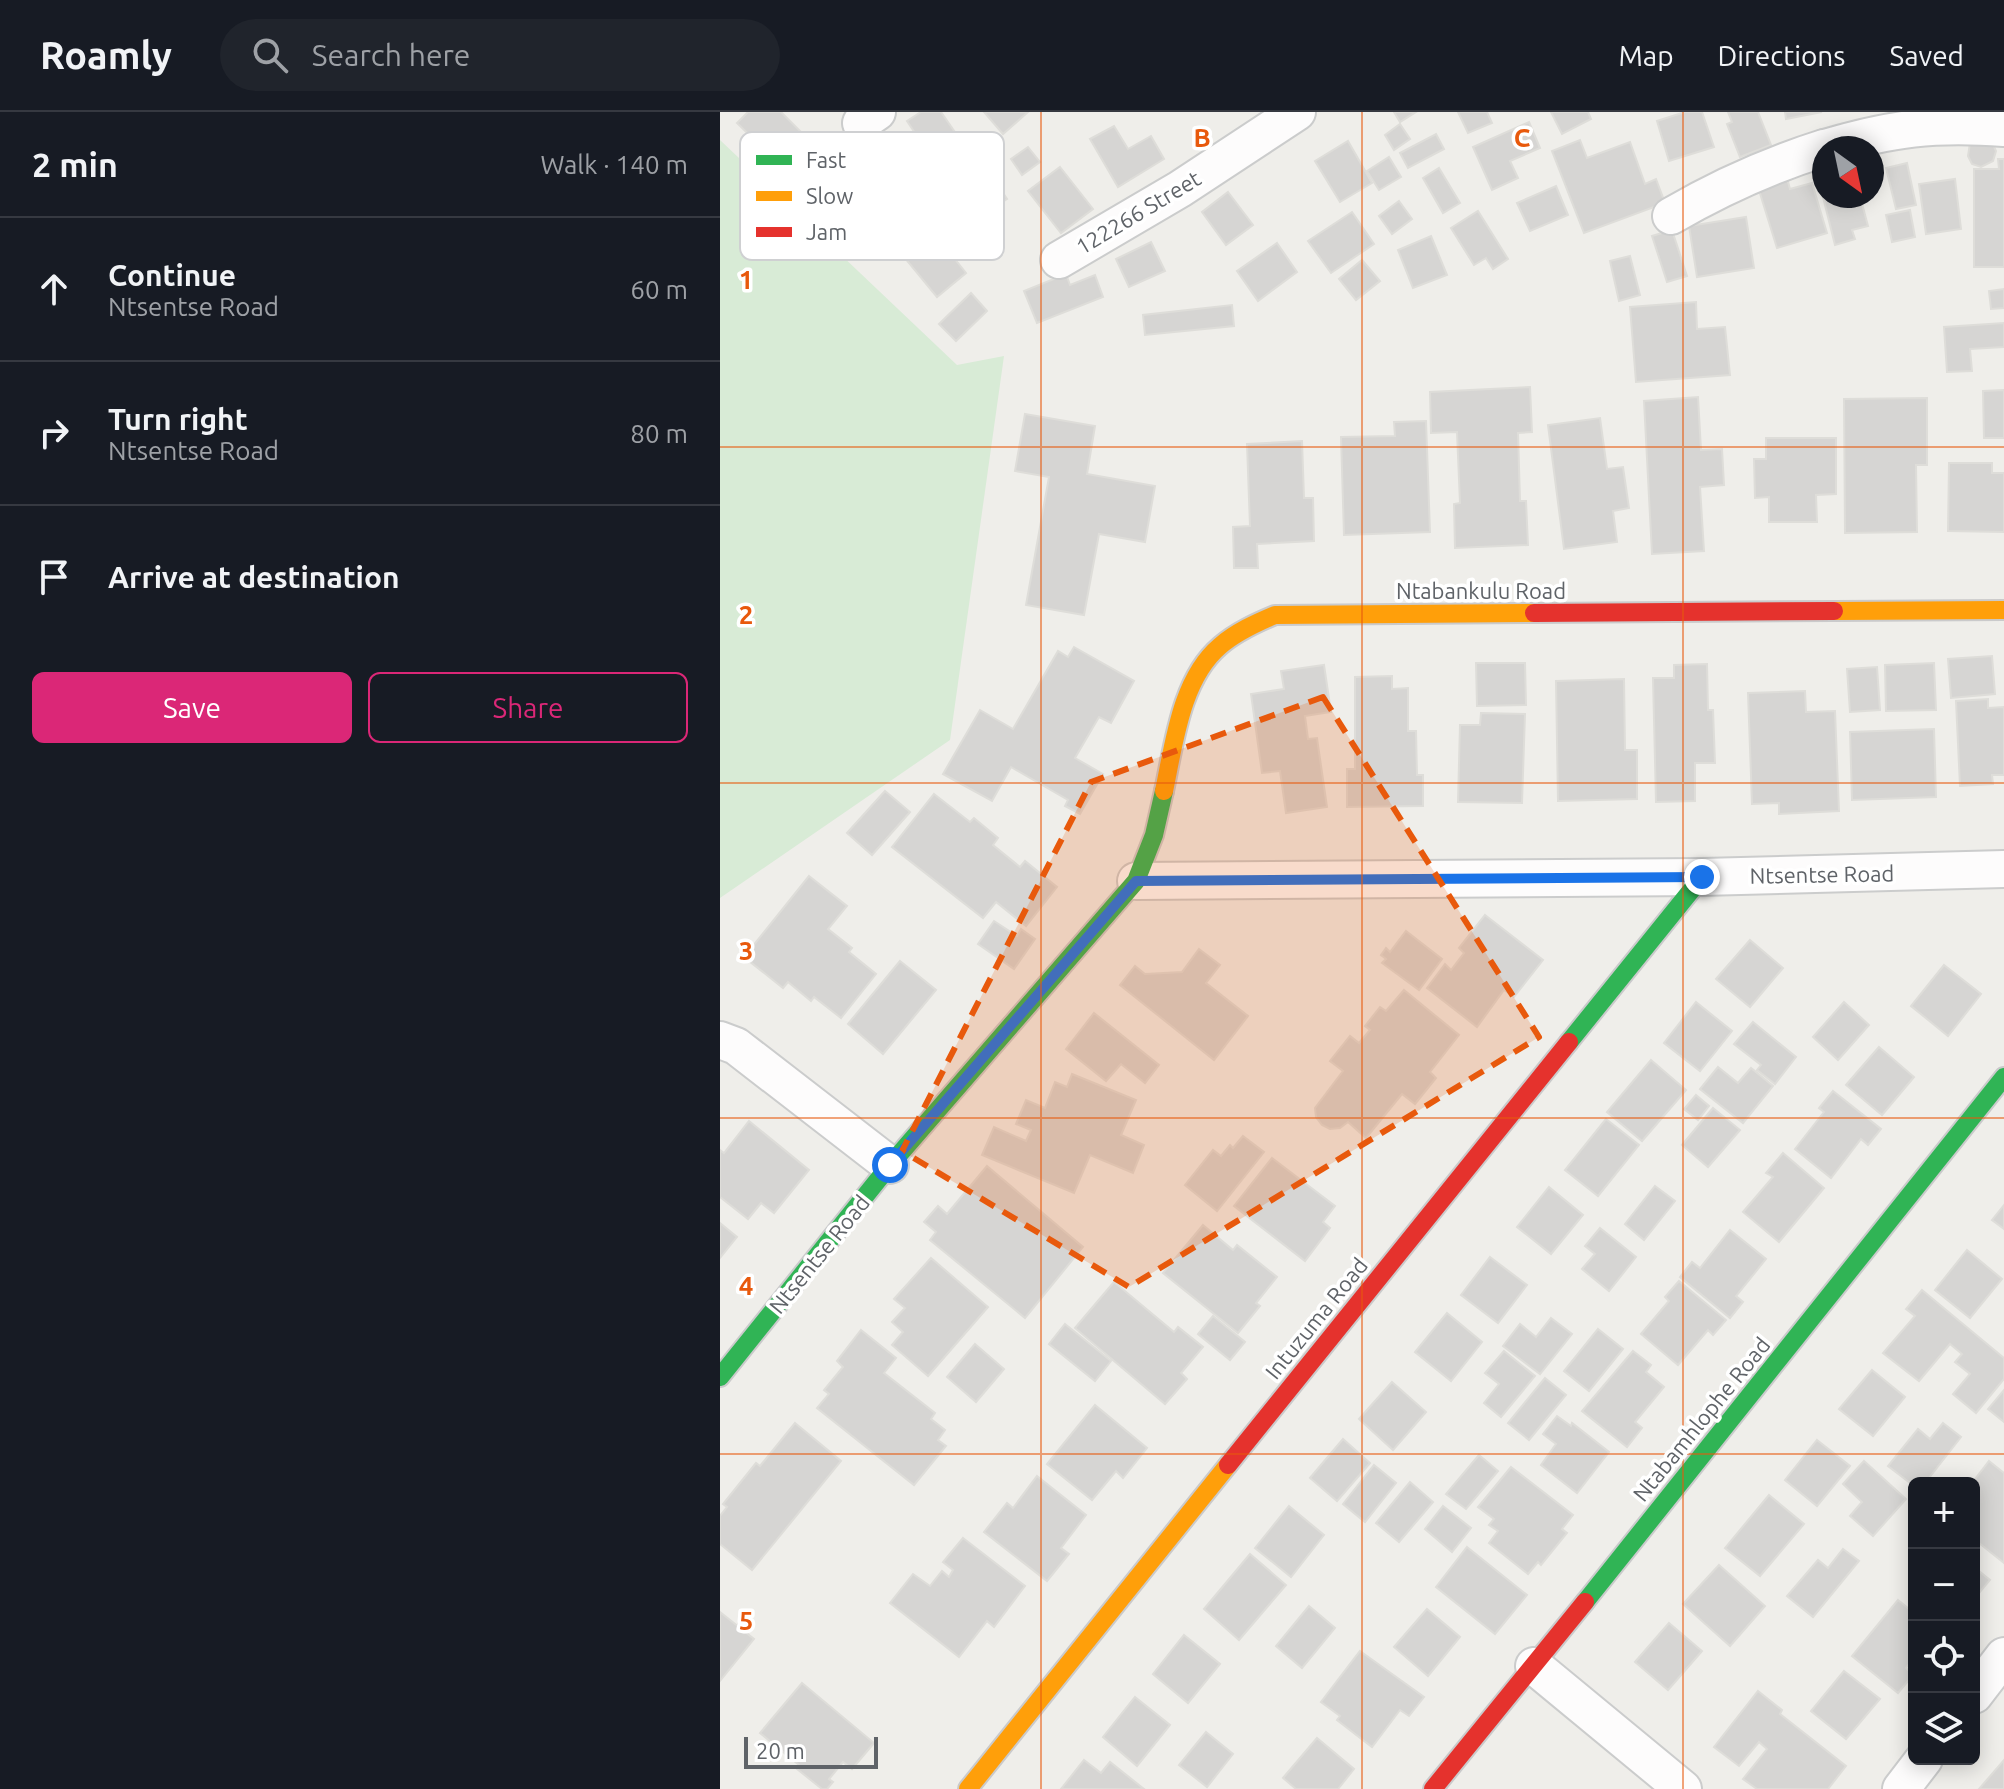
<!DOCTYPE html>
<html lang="en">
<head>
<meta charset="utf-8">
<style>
	:root { --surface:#171b24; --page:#20242c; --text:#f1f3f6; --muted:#9ea1a6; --line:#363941; --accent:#db2777 }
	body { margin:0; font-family:Ubuntu,sans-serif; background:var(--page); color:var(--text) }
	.controls { position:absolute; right:24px; bottom:24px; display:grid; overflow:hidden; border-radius:12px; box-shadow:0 4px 20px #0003 }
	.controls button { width:72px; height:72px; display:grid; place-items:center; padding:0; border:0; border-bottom:2px solid var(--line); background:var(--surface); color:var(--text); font:40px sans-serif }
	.compass { position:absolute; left:1092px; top:24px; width:72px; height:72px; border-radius:50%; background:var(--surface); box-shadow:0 4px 20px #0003; rotate:147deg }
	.scale { position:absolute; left:24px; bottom:20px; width:134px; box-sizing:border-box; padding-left:8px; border:4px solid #5f6368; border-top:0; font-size:22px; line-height:28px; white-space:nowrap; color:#5f6368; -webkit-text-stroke:6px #fff; paint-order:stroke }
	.stop { position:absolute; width:24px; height:24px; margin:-18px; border:6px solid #1a73e8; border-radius:50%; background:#fff }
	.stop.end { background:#1a73e8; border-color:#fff; box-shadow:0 2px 8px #0008 }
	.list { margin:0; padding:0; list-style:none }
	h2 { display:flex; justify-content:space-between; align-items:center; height:104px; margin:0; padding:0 32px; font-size:34px }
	h2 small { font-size:26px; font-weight:400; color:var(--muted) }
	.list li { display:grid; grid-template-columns:52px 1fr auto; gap:24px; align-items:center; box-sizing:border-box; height:144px; padding:0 32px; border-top:2px solid var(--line) }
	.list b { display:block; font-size:30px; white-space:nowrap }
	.list p { margin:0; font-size:26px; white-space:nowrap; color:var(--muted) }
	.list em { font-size:26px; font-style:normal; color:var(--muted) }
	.actions { display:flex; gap:16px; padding:24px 32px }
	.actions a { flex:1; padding:18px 0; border:2px solid var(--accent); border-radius:12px; text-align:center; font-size:28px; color:var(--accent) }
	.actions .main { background:var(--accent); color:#fff }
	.icon { flex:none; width:44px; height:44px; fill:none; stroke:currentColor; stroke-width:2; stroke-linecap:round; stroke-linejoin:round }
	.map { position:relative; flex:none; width:1284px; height:1677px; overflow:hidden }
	header { display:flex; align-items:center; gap:48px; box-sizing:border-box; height:112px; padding:0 40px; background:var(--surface); border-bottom:2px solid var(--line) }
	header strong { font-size:38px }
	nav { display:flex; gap:44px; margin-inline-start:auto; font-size:28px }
	.search { width:560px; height:72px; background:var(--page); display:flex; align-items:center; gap:20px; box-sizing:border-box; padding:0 28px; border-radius:44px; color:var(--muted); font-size:30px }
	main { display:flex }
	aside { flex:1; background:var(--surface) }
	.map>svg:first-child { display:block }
	.green { fill:#d8ebd6 }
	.building { fill:#d6d5d3; stroke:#deddd9; stroke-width:2 }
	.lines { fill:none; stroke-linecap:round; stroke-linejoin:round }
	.street-casing { stroke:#cbcccc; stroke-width:40 }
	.fast-casing { stroke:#cacacb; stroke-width:22 }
	.slow-casing { stroke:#cacacb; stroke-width:22 }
	.jam-casing { stroke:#cacacb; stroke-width:22 }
	.street { stroke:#fdfcfc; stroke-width:36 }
	.fast { stroke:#30b455; stroke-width:18 }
	.slow { stroke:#ff9f0a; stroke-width:18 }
	.jam { stroke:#e5322d; stroke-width:18 }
	.route { stroke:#1a73e8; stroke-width:10 }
	.marked { fill:#e8590c; fill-opacity:0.2; stroke:#e8590c; stroke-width:6; stroke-dasharray:16 10; stroke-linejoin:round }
	.grid { fill:none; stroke:#e8590c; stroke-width:2; stroke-opacity:0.55 }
	.labels { text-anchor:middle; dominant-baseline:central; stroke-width:7; stroke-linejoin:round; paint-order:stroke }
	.street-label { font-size:22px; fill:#5f6368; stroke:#fff }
	.key { fill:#fff; stroke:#cfd0d2; stroke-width:2 }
	.key-label { font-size:22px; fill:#5f6368 }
	.grid-label { font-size:26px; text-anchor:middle; font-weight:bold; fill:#e8590c; stroke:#fff; stroke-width:7; stroke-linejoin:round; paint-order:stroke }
</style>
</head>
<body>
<header>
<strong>Roamly</strong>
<div class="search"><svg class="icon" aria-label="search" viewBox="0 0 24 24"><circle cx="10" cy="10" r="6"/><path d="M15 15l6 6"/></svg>Search here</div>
<nav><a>Map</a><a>Directions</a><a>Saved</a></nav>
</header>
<main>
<aside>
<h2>2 min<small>Walk · 140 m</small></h2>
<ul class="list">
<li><svg class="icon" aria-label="ahead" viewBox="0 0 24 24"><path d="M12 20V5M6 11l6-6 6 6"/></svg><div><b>Continue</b><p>Ntsentse Road</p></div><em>60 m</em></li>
<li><svg class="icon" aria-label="right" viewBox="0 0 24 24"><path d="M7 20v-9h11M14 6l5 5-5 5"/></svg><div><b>Turn right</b><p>Ntsentse Road</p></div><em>80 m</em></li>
<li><svg class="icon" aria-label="arrive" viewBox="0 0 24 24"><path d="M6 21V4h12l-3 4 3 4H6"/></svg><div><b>Arrive at destination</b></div></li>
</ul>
<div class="actions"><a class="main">Save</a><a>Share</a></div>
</aside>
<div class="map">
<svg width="1284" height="1677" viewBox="0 0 1284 1677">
	<rect width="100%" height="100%" fill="#efeeea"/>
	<!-- green -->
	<polygon class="green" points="0,28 237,253 284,244 230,628 0,786"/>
	<!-- building -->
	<g class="building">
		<polygon points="28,0 61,0 82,21 55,48 17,11"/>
		<polygon points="201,0 221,0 239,26 192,58 180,40 199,27 187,9"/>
		<polygon points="264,0 308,0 283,22"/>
		<polygon points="674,0 696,0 680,10"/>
		<polygon points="738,0 767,0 772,11 748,21"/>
		<polygon points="831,0 868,0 871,7 842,22"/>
		<polygon points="965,0 982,0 994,35 949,49 937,9"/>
		<polygon points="1008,0 1038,0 1051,33 1020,45 1007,12 1012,10"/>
		<polygon points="1065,0 1102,0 1066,7"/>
		<polygon points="809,10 820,36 790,49 798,66 772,78 753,35"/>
		<polygon points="680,12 690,27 674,38 665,23"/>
		<polygon points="394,14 408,37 431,24 444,47 398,75 370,27"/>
		<polygon points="716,22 724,37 688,56 680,41"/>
		<polygon points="860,28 867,46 910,30 925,72 936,67 945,91 864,121 832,39"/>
		<polygon points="628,29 652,71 620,90 595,49"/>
		<polygon points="1272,30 1276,39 1273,49 1261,55 1252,52 1248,44 1250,31"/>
		<polygon points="308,35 320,50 302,63 291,47"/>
		<polygon points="669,45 681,65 659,78 647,59"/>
		<polygon points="1278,47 1284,47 1284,155 1254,155 1254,57 1279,57"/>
		<polygon points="1187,51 1196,93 1176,97 1166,56"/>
		<polygon points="340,55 373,97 341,121 308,79"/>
		<polygon points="267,56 287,87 243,115 223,83"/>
		<polygon points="719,56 740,91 723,101 703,66"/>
		<polygon points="1067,66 1070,77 1092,71 1107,121 1057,136 1038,75"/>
		<polygon points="1235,67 1241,117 1206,122 1199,72"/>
		<polygon points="1104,72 1104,84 1140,84 1148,114 1132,118 1135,127 1115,133 1100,73"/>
		<polygon points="836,74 848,103 810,119 797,91"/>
		<polygon points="508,80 533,113 506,133 482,100"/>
		<polygon points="679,89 692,107 672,122 659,104"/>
		<polygon points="1190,98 1195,125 1172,130 1166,103"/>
		<polygon points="758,99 788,147 773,157 766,146 754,153 731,116"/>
		<polygon points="632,100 654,132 611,161 588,129"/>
		<polygon points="1026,105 1034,156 977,165 969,114"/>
		<polygon points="952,118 967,164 947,170 932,124"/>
		<polygon points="214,121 246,161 217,185 184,145"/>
		<polygon points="711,124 727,163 693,176 678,138"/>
		<polygon points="431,130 445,159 409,175 396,147"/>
		<polygon points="557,131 577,160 538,189 517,159"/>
		<polygon points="910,144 920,183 899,189 890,149"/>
		<polygon points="642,148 660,169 636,188 619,167"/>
		<polygon points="346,162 350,173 375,163 383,185 317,211 304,179"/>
		<polygon points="1284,177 1284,196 1271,197 1269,179"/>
		<polygon points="251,181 267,199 236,229 219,212"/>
		<polygon points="976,190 977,217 1005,215 1010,263 916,270 910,195"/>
		<polygon points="512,193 514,214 425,223 423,203"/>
		<polygon points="1284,211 1284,235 1250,237 1252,259 1227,260 1224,215"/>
		<polygon points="810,275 812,320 798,321 800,389 806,389 808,433 735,436 734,392 740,391 737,320 711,321 710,280"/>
		<polygon points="1284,278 1284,326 1264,326 1263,279"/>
		<polygon points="978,285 981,338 1002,337 1004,373 980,375 984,439 932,442 924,289"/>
		<polygon points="1207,286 1207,353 1196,353 1197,420 1125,421 1124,287"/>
		<polygon points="305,302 375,314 367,362 435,374 425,430 379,422 364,503 306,493 329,365 295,359"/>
		<polygon points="880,306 887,357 903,355 909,396 893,399 897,430 844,437 828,313"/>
		<polygon points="706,309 710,420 624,423 621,325 675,324 674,310"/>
		<polygon points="1046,326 1116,326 1116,382 1096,383 1097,410 1049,410 1049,385 1035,386 1034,347 1046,347"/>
		<polygon points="582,329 584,386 593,386 594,429 537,432 538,456 514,456 513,415 530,414 527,332"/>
		<polygon points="1229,351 1272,351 1272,361 1284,361 1284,420 1228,419"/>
		<polygon points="354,535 414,569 391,611 379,605 355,646 383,662 360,702 345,694 348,688 291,655 272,689 223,662 260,598 293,617 338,539 348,545"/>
		<polygon points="1272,544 1275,582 1231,586 1228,547"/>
		<polygon points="756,551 805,551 806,593 757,594"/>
		<polygon points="1214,551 1216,598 1166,599 1165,553"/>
		<polygon points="987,552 988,598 993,598 995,651 975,651 975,689 936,690 933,566 954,566 954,553"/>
		<polygon points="604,553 611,600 585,604 588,627 597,626 607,695 566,701 560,659 542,661 531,582 564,577 561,559"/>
		<polygon points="1157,555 1160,598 1130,600 1127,557"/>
		<polygon points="672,564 672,577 688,576 688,619 696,619 697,663 703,663 703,694 627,695 627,657 635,657 635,565"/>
		<polygon points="904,567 905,638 917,638 917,687 838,689 836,569"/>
		<polygon points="1085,579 1086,600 1115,599 1119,699 1059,702 1059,691 1032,692 1028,581"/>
		<polygon points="1268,587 1268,596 1284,595 1284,663 1272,663 1273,672 1240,674 1236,589"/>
		<polygon points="761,601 805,602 802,691 738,690 740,613 760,613"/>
		<polygon points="1214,617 1216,685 1132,688 1130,620"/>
		<polygon points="165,679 190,700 152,743 127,721"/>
		<polygon points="214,682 250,710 254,706 278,726 273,733 300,755 305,749 337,775 306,814 276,790 263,806 172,735"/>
		<polygon points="89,764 127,794 108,817 132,836 129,840 156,862 121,906 94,885 91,889 68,870 63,876 24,845"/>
		<polygon points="765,803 823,848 794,885 784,878 757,915 707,876 725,852 731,858 744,841 739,836"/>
		<polygon points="274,809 297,824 301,817 315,827 294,857 258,832"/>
		<polygon points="686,819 722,847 699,878 662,851 666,847 661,843 666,836 670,840"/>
		<polygon points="1030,828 1063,856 1030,895 996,867"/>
		<polygon points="479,837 500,853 486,871 528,904 494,948 400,873 415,854 425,862 462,860"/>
		<polygon points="180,849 216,878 163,942 128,912"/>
		<polygon points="1224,853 1261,882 1228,924 1191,894"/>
		<polygon points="684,878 739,923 710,960 716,966 695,992 682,982 646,1026 628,1010 620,1016 610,1017 602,1013 596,1005 595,996 623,959 610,949 630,924 639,931 650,918 645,914 660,895 666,899"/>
		<polygon points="976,890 1012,919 980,959 944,931"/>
		<polygon points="1124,890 1149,913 1118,948 1093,925"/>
		<polygon points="374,901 439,953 425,971 401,952 386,969 346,937"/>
		<polygon points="1033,910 1076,945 1055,972 1037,958 1041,953 1014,932"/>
		<polygon points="1159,935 1194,965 1162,1003 1126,973"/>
		<polygon points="931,948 966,978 922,1029 887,1000"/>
		<polygon points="998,955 1018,971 1031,956 1053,974 1023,1011 980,977"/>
		<polygon points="352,962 416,988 401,1023 424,1033 413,1061 370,1043 354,1081 262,1043 274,1015 306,1029 311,1018 296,1012 306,988 325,996 335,970 347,975"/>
		<polygon points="1113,979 1161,1017 1148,1033 1141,1027 1111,1066 1075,1037 1104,1000 1099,996"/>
		<polygon points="976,983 989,994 978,1008 964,997"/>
		<polygon points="993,996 1020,1018 988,1055 962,1033"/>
		<polygon points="886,1007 919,1033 878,1084 845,1058"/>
		<polygon points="29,1009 89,1058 54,1101 41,1091 28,1107 0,1085 0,1038 4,1041"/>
		<polygon points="523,1024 544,1040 497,1099 465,1073 493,1038 501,1044 510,1033 513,1036"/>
		<polygon points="1063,1041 1104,1076 1059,1130 1023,1100 1053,1065 1046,1061"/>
		<polygon points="552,1046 615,1094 603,1110 610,1116 585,1149 514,1094"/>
		<polygon points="267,1054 363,1135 305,1206 210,1128 216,1120 204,1110 218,1094 227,1102"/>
		<polygon points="935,1074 955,1089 924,1128 905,1112"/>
		<polygon points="829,1075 863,1103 831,1142 797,1115"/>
		<polygon points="1284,1093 1284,1117 1272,1108"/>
		<polygon points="0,1111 17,1125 0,1146"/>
		<polygon points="483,1113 513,1138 517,1133 557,1165 536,1191 540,1194 518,1221 443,1161"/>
		<polygon points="880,1116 916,1145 889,1179 862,1157 875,1142 865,1134"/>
		<polygon points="1010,1118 1046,1147 1016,1184 1023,1190 1010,1206 960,1165 972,1150 980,1156"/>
		<polygon points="1247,1138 1282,1167 1250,1206 1215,1178"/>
		<polygon points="770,1145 807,1173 778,1211 741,1183"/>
		<polygon points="211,1146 268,1195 208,1264 172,1233 183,1220 172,1210 185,1196 174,1187"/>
		<polygon points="959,1169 1006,1208 993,1223 988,1218 958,1253 921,1222 949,1189 945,1185"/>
		<polygon points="394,1170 454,1220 458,1215 483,1235 461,1261 467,1267 445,1292 355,1216"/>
		<polygon points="1202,1178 1284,1246 1284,1267 1256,1301 1233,1282 1250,1262 1235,1250 1242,1242 1230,1232 1199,1269 1163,1241 1195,1204 1186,1197"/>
		<polygon points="727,1201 762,1230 731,1269 695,1240"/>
		<polygon points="493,1204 525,1230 510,1248 478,1222"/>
		<polygon points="831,1206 852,1222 820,1262 783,1234 800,1212 816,1225"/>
		<polygon points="345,1212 391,1249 375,1269 329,1232"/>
		<polygon points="878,1217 903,1237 869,1279 844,1259"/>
		<polygon points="141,1218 176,1246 164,1261 215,1301 211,1307 225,1318 218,1328 226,1334 194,1373 97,1296 109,1282 104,1278 123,1255 117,1249"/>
		<polygon points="255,1232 284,1257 256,1290 227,1265"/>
		<polygon points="784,1239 815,1264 781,1305 764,1291 779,1272 765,1261"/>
		<polygon points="913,1239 931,1253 926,1260 944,1275 915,1310 922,1316 907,1335 862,1299"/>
		<polygon points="1152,1258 1185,1285 1153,1324 1119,1297"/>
		<polygon points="825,1266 846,1283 809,1328 788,1311"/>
		<polygon points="672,1270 706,1300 673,1338 639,1307"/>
		<polygon points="1284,1278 1284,1310 1268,1297"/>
		<polygon points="375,1293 427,1336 403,1366 396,1359 372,1388 327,1352"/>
		<polygon points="837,1304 851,1314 852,1311 889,1340 857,1381 821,1353 836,1332 823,1322"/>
		<polygon points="75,1311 121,1349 32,1458 0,1432 0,1404 7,1395 3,1392 36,1351 40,1354"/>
		<polygon points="1223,1311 1241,1325 1205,1371 1194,1371 1194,1374 1168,1354 1198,1317 1210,1327"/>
		<polygon points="623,1327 650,1351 617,1389 590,1366"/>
		<polygon points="1097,1328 1130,1354 1097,1394 1065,1368"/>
		<polygon points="759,1343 778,1359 746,1397 726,1382"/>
		<polygon points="1144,1349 1186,1387 1153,1424 1130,1404 1142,1390 1123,1372"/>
		<polygon points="1269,1349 1284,1361 1284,1451 1254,1427 1254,1371 1252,1371"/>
		<polygon points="654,1353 676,1371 645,1410 623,1392"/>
		<polygon points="791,1355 853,1403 842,1417 847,1421 821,1453 818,1450 808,1462 769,1431 778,1419 769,1413 774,1407 758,1395"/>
		<polygon points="317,1364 366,1403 341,1436 349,1442 327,1469 264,1420 287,1391 293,1396"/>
		<polygon points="690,1370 713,1390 679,1430 656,1411"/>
		<polygon points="1049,1383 1084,1412 1040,1464 1005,1436"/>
		<polygon points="569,1394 604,1423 571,1465 535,1436"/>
		<polygon points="723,1394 751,1416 732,1440 705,1417"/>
		<polygon points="243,1426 305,1474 274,1515 267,1509 239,1545 170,1491 193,1462 210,1474 222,1459 229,1465 233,1458 223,1450"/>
		<polygon points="747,1435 807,1483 775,1522 716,1475"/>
		<polygon points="1123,1437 1139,1449 1093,1505 1067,1484 1098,1448 1108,1456"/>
		<polygon points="530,1442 566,1473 519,1528 484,1497"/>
		<polygon points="999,1453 1045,1494 1010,1534 963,1492"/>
		<polygon points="1254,1455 1270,1468 1254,1487"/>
		<polygon points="1178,1488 1194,1501 1194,1545 1186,1556 1193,1563 1178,1581 1132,1544"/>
		<polygon points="589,1494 615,1516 582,1556 556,1534"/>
		<polygon points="707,1497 740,1525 708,1564 674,1535"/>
		<polygon points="0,1500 34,1527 0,1569"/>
		<polygon points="949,1511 982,1539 948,1578 915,1550"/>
		<polygon points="464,1523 500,1552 468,1591 433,1562"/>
		<polygon points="640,1539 704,1585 689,1604 680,1598 652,1635 617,1608 620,1604 601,1590"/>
		<polygon points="1124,1559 1160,1587 1126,1627 1091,1599"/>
		<polygon points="82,1571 154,1631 132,1657 123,1650 109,1667 113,1670 107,1677 102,1677 77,1657 79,1653 40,1621"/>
		<polygon points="1038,1579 1062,1598 1060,1602 1126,1654 1108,1677 1037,1677 1023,1667 1047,1637 1039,1630 1019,1654 994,1635"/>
		<polygon points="415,1585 450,1613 417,1654 383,1625"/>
		<polygon points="486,1620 513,1642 487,1675 459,1653"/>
		<polygon points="597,1626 634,1657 618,1677 576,1677 563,1666"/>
		<polygon points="364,1648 381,1661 390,1650 424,1677 341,1677"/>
		<polygon points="1284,1648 1284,1677 1259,1677"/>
	</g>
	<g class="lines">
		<!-- street casing -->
		<g class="street-casing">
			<g id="street">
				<polyline points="141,11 157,0"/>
				<path d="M1105 36C1172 16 1214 11 1284 16"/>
				<path d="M951 104C999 76 1050 53 1104 36"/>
				<polyline points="339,148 460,77 577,0"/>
				<polyline points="416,769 982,765 1284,757"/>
				<polyline points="0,928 16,934 170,1053"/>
				<polyline points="814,1554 963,1677"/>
				<polyline points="1254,1583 1284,1544"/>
				<polyline points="1181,1677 1204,1647"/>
			</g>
		</g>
		<!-- fast casing -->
		<g class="fast-casing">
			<g id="fast">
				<polyline points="849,930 982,765"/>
				<polyline points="0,1265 170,1053 416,769 434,723 444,679"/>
				<polyline points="865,1490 1284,965"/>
			</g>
		</g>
		<!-- slow casing -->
		<g class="slow-casing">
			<g id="slow">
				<polyline points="1114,499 1284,498"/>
				<path d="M444 679C454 632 461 567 500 534 516 520 536 511 555 503L814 501"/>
				<polyline points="248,1677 508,1353"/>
			</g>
		</g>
		<!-- jam casing -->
		<g class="jam-casing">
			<g id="jam">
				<polyline points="814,501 1114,499"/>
				<polyline points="508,1353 849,930"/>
				<polyline points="713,1677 865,1490"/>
			</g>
		</g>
		<!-- street -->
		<use href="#street" class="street"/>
		<!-- fast -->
		<use href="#fast" class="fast"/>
		<!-- slow -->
		<use href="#slow" class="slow"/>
		<!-- jam -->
		<use href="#jam" class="jam"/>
	</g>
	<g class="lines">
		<!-- route -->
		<polyline class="route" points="170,1053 416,769 982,765"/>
	</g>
	<!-- marked area -->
	<path class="marked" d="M603 585 819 925 409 1175 182 1039 371 670Z"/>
	<!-- grid -->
	<path class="grid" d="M321 0V1677M642 0V1677M963 0V1677M0 335H1284M0 671H1284M0 1006H1284M0 1342H1284"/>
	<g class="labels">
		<!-- street labels -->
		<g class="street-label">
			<text transform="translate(418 100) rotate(-31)">122266 Street</text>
			<text x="761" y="478">Ntabankulu Road</text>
			<text transform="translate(1102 762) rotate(-1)">Ntsentse Road</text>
			<text transform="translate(99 1142) rotate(-51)">Ntsentse Road</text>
			<text transform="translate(596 1206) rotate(-51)">Intuzuma Road</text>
			<text transform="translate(981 1307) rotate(-51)">Ntabamhlophe Road</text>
		</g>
	</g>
	<!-- legend -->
	<rect x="20" y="20" width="264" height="128" rx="12" class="key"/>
	<rect x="36" y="43" width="36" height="10" fill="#30b455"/>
	<rect x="36" y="79" width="36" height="10" fill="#ff9f0a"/>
	<rect x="36" y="115" width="36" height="10" fill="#e5322d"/>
	<g class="key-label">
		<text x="86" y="56">Fast</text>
		<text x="86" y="92">Slow</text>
		<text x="86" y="128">Jam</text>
	</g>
	<g class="grid-label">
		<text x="482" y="35">B</text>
		<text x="802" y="35">C</text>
		<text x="26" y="177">1</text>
		<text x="26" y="512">2</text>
		<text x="26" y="848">3</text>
		<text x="26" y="1183">4</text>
		<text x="26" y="1518">5</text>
	</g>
</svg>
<div class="controls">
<button>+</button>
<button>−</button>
<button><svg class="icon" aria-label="locate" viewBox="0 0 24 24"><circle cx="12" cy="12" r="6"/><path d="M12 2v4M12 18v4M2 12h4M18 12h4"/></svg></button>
<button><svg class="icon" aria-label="layers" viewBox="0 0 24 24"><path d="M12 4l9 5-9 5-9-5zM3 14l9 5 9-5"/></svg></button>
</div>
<svg class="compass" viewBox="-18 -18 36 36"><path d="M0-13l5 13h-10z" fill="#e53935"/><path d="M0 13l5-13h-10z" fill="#9ea1a6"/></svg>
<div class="scale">20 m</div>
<div class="stop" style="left:170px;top:1053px"></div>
<div class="stop end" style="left:982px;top:765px"></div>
</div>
</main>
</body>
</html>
